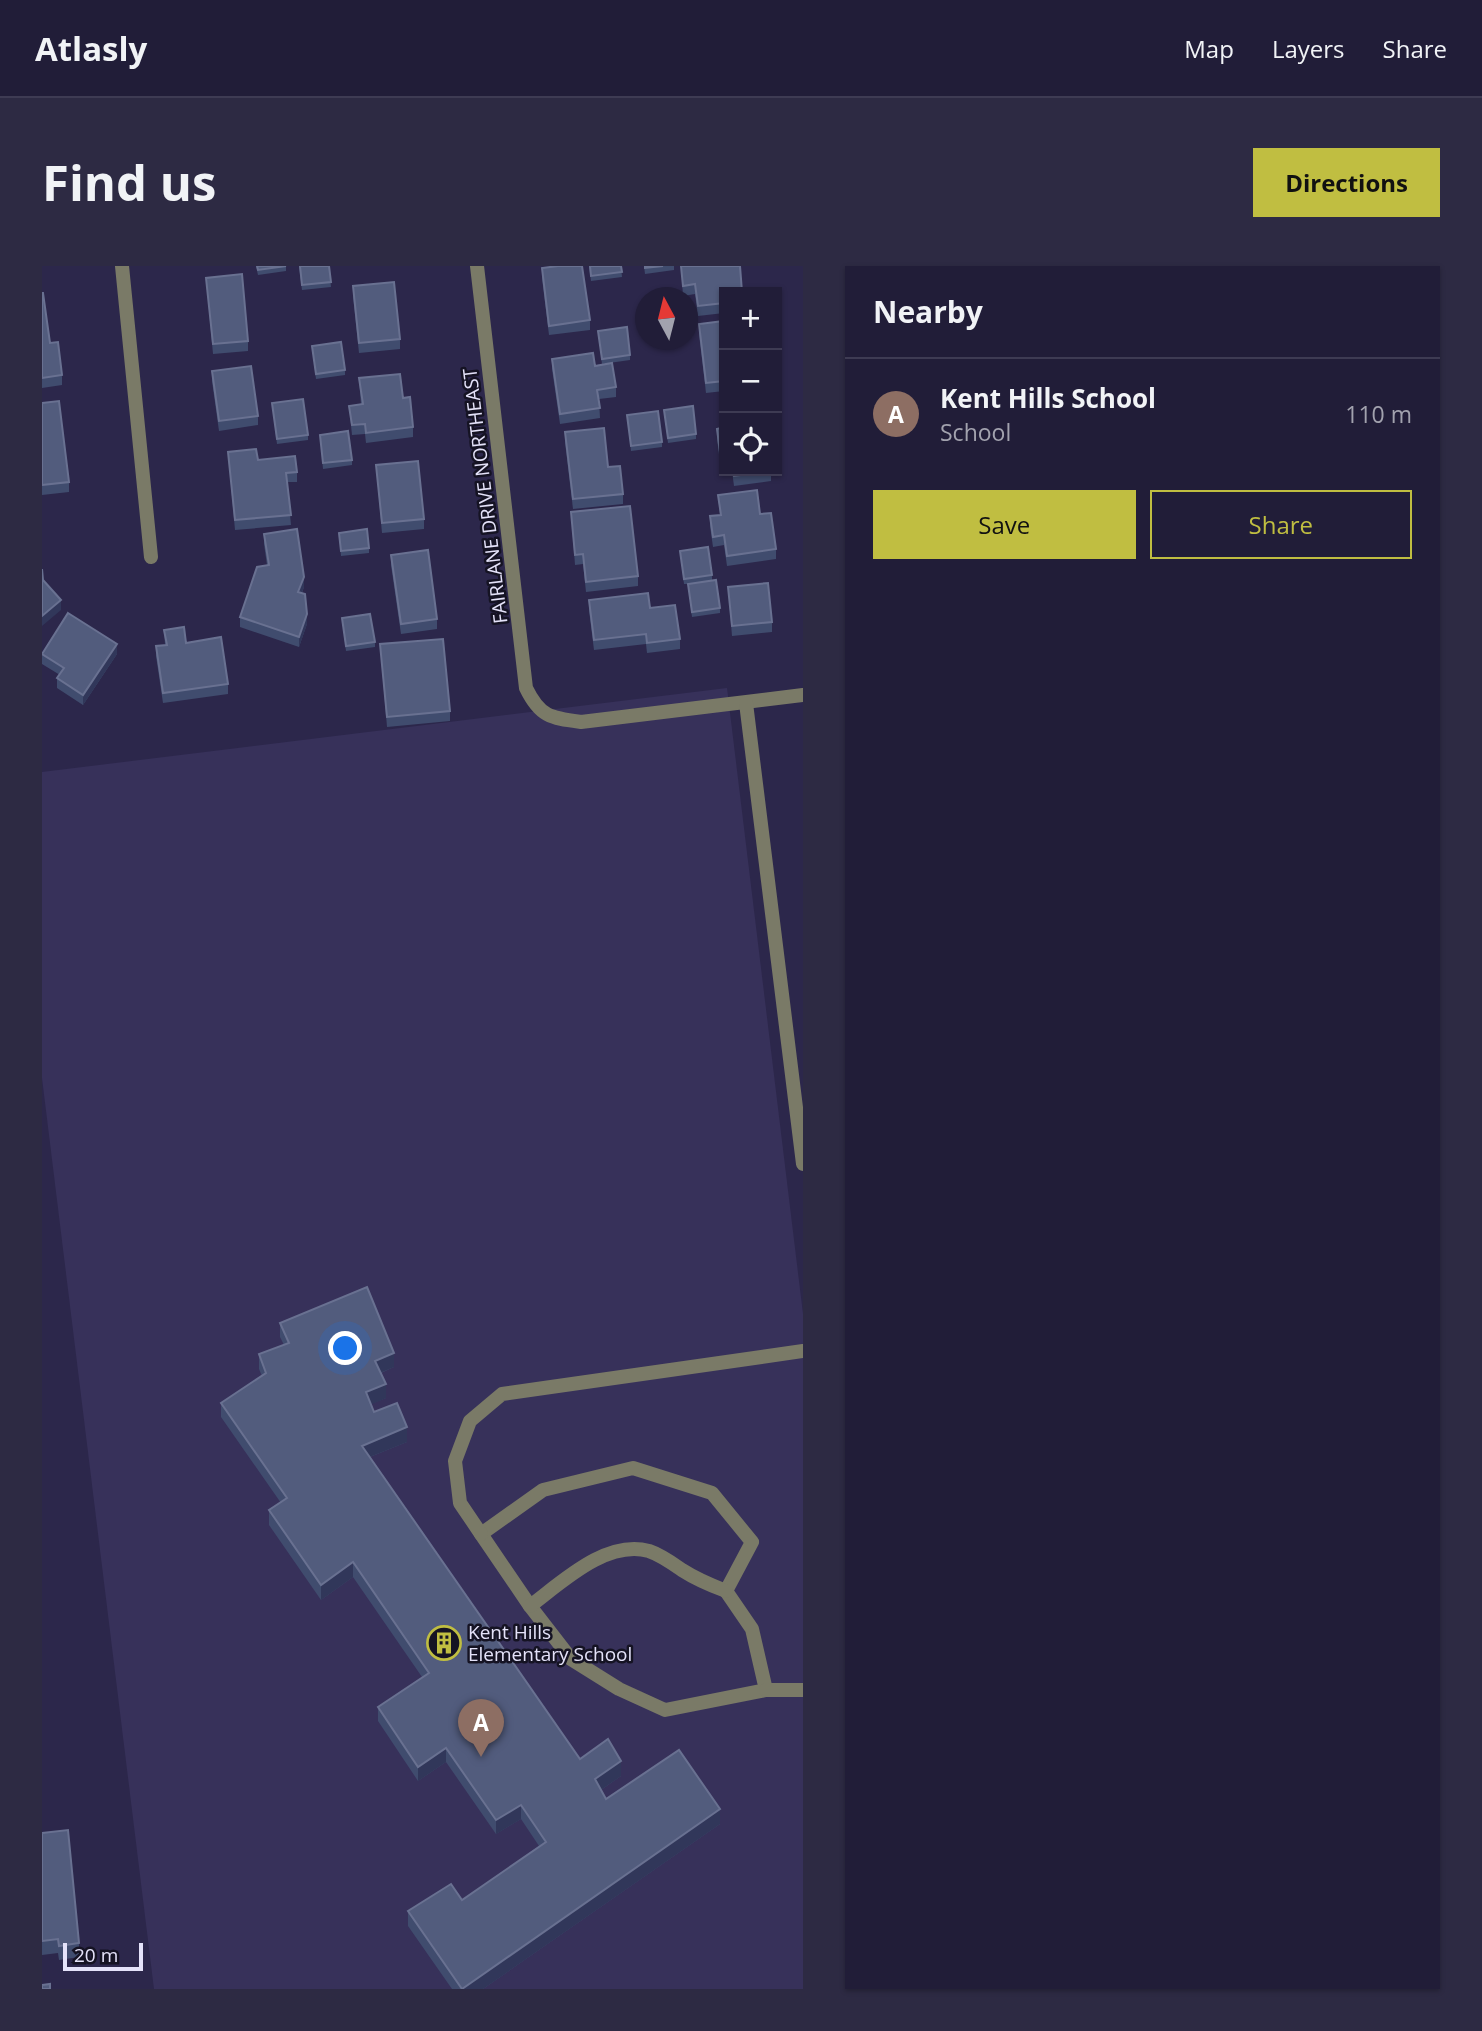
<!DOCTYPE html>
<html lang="en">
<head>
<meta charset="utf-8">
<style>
	:root { --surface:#211d38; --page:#2d2a43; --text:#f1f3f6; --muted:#a2a2ae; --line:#3e3b53; --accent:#c0be41 }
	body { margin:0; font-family:"Open Sans",sans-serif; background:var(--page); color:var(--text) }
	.controls { position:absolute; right:21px; top:21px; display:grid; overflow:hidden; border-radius:0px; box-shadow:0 2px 5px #0004 }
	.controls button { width:63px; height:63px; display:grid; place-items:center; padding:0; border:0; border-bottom:2px solid var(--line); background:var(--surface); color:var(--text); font:35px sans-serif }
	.compass { position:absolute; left:593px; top:21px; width:63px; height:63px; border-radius:50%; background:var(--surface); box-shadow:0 2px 5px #0004; rotate:353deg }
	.scale { position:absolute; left:21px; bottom:18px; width:80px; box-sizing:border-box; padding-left:7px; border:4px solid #e4e2f9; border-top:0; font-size:19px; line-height:24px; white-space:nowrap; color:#e4e2f9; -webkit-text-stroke:5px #151323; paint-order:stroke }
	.you { position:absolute; left:304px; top:1083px; width:24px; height:24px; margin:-18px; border:5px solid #fff; border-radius:50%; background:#1a73e8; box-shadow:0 0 0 10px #1a73e833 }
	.badge { display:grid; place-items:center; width:46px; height:46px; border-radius:50%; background:var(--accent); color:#fff; font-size:23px; font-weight:700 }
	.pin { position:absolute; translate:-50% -58px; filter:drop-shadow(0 2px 4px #0008) }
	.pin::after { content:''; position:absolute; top:37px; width:24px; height:21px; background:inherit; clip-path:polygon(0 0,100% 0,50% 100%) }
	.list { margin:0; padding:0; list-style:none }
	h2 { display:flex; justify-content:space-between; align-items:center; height:91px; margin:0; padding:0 28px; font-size:30px }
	h2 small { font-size:23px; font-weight:400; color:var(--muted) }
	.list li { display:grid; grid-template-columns:46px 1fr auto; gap:21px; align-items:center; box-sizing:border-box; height:112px; padding:0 28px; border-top:2px solid var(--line) }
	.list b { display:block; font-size:26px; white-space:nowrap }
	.list p { margin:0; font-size:23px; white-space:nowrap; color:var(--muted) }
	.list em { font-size:23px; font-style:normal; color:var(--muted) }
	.actions { display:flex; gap:14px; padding:21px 28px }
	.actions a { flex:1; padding:16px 0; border:2px solid var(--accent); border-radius:0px; text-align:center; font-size:24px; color:var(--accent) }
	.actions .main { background:var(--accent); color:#111 }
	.icon { flex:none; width:38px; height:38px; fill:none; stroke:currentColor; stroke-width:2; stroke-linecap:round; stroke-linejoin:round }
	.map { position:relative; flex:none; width:761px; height:1723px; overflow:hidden; border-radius:0px }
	header { display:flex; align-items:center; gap:42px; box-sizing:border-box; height:98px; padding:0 35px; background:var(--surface); border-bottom:2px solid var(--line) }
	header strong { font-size:33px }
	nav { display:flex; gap:38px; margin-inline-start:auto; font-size:24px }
	.intro { display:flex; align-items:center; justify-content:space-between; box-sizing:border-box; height:168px; padding:0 42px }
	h1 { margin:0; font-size:49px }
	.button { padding:18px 32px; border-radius:0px; background:var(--accent); color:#111; font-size:24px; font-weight:700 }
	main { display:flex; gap:42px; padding:0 42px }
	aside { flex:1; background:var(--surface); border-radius:0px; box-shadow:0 2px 5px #0004 }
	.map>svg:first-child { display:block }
	.built { fill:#37315a }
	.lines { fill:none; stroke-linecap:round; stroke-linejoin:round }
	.lane { stroke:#7a7a67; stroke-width:14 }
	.street { stroke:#7a7a67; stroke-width:14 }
	.wall { fill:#404c6e }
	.shaded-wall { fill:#31375a }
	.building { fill:#525c7d; stroke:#697191; stroke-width:2 }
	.labels { text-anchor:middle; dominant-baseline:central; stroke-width:5; stroke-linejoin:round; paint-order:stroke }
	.street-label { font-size:19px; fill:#e4e2f9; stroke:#151323 }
	.poi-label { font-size:19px; fill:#e4e2f9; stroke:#151323; text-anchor:start }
</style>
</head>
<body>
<header>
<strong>Atlasly</strong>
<nav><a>Map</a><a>Layers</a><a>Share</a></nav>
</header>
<div class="intro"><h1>Find us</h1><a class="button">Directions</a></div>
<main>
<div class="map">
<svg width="761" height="1723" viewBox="0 0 761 1723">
	<rect width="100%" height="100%" fill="#2c274b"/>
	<!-- built -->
	<polygon class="built" points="685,422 761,1048 761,1723 112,1723 0,812 0,506"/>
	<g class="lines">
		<!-- lane -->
		<g class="lane">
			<polygon points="591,1202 670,1227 710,1276 684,1325 710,1363 724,1424 623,1444 577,1423 529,1393 488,1340 439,1268 501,1224"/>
			<polyline points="439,1268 418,1237 413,1195 428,1155 460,1128 761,1085"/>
			<path d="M488 1340C519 1317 564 1273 607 1285 619 1289 630 1297 640 1304 654 1313 668 1319 684 1325"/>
			<polyline points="724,1424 761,1424"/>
		</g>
		<!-- street -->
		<g class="street">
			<polyline points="80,0 109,291"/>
			<path d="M435 0 484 422C498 451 509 452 539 456L761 429"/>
			<polyline points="704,437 761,898"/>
		</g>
	</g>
	<!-- wall -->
	<g class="wall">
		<polygon points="214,0 244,0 244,5 216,9"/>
		<polygon points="257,0 287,0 289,21 260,24"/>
		<polygon points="547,0 579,0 580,11 549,15"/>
		<polygon points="602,0 632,0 632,4 603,8"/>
		<polygon points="639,0 682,26 682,47 656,50 653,28 641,30"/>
		<polygon points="500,2 548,54 548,64 507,69 500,12"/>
		<polygon points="164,12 206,75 206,85 171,88"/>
		<polygon points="311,20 358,73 358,83 317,87 311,30"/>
		<polygon points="0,27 8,77 20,109 20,119 0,122"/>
		<polygon points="682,55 682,125 664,127 657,68 657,58"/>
		<polygon points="556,65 588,89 588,94 560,98"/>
		<polygon points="270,80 303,104 303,109 274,113"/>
		<polygon points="510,93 553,100 574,121 574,131 557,133 558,152 518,158 510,103"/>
		<polygon points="170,105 216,150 216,159 177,165 170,115"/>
		<polygon points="317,112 361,132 371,161 371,171 324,177 323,168 310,169 307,140 319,139"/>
		<polygon points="0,137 27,216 27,226 0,229"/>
		<polygon points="230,137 266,169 266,174 235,178"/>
		<polygon points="622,144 654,168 654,173 626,177"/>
		<polygon points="585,149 620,176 620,181 589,185"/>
		<polygon points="682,161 682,195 678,196 675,173 675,163"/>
		<polygon points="523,166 566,201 581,228 581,238 531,243 523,176"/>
		<polygon points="278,169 310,194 310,199 281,203"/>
		<polygon points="186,186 255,206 255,216 245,216 249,259 193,264"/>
		<polygon points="334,199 382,253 382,263 340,267"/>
		<polygon points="690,205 729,205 729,215 692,220"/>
		<polygon points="676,229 718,248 734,283 734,293 685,300 682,279 671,281 668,260 668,250 678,249"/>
		<polygon points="529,246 596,310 596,320 544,326 541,298 533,299"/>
		<polygon points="297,267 327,282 327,287 299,290"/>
		<polygon points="222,268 262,321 260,327 265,358 257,381 198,361 198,351 225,299 222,278"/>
		<polygon points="638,285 670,309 670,314 678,342 678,347 650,351 646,318 642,318"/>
		<polygon points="349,289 395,353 395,363 359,368 349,299"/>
		<polygon points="686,321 730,356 730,366 690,370"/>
		<polygon points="547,334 608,342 638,373 638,383 605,387 604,378 552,384 547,344"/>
		<polygon points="300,352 333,376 333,381 304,385"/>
		<polygon points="122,364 144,377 186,418 186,428 121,437 114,390 114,380 123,379"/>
		<polygon points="338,378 408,445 408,455 345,461"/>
		<polygon points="0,388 75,388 41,439 15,422 15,412 18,409 0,398"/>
		<polygon points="238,1057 352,1101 339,1107 344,1132 329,1138 332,1146 365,1176 328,1191 538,1493 579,1510 559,1524 564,1533 678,1558 441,1723 410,1723 366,1660 366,1645 420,1634 497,1580 479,1553 454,1568 404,1496 376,1515 336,1455 336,1441 380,1411 311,1311 279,1334 227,1259 227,1244 239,1237 179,1151 179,1137 220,1110 217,1103 217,1088 242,1079 238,1071"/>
		<polygon points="0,1567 37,1677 37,1691 17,1694 16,1687 0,1689"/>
	</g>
	<!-- shaded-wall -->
	<g class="shaded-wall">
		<polygon points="262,311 262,321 256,336 256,326"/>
		<polygon points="19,334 19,344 0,360 0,350"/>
		<polygon points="265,348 265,358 257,381 257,371"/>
		<polygon points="75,378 75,388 41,439 41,429"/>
		<polygon points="352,1087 352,1101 333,1109 333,1095"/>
		<polygon points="344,1118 344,1132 324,1141 324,1126"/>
		<polygon points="365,1161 365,1176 320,1194 320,1180"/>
		<polygon points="311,1296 311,1311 279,1334 279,1319"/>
		<polygon points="404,1482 404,1496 376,1515 376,1501"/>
		<polygon points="579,1495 579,1510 553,1528 553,1513"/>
		<polygon points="479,1539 479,1553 454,1568 454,1554"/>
		<polygon points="678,1543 678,1558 441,1723 420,1723"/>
	</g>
	<!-- building -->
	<g class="building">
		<polygon points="215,0 244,0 216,4"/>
		<polygon points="258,0 287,0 289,16 260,19"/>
		<polygon points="516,0 540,0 548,54 507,60 500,2"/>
		<polygon points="548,0 579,0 580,6 549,10"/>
		<polygon points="603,0 621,0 603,2"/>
		<polygon points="639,0 698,0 700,26 682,26 682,37 656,40 653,18 641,20"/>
		<polygon points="200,8 206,75 171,78 164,12"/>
		<polygon points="352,16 358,73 317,77 311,20"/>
		<polygon points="0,27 1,27 8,77 16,76 20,109 0,112"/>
		<polygon points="682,55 682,115 664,117 657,58"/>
		<polygon points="585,61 588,89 560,93 556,65"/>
		<polygon points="299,76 303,104 274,108 270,80"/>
		<polygon points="551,87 553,100 570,97 574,121 555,124 558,142 518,148 510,93"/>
		<polygon points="209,100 216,150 177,155 170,105"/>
		<polygon points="358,108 361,132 368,131 371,161 324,167 323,158 310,159 307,140 321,138 317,112"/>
		<polygon points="261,133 266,169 235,173 230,137"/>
		<polygon points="17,135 27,216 0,219 0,137"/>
		<polygon points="651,140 654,168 626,172 622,144"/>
		<polygon points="616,145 620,176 589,180 585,149"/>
		<polygon points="682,161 682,185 678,186 675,163"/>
		<polygon points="562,162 566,201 578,200 581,228 531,233 523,166"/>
		<polygon points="306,165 310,194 281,197 278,169"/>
		<polygon points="214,183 216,194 253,190 255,206 244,207 249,249 193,254 186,186"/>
		<polygon points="376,195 382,253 340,257 334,199"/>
		<polygon points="691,205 729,205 692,210"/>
		<polygon points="715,224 718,248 729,247 734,283 685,290 682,269 671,271 668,250 679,249 676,229"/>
		<polygon points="588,240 596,310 544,316 541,288 533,289 529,246"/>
		<polygon points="255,263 262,311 256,326 263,328 265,348 257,371 198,351 215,301 227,299 222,268"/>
		<polygon points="325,263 327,282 299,285 297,267"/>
		<polygon points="666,281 670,309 642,313 638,285"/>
		<polygon points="386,284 395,353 359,358 349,289"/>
		<polygon points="0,303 1,314 19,334 0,350"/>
		<polygon points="674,314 678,342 650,346 646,318"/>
		<polygon points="726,317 730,356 690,360 686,321"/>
		<polygon points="606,327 608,342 633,339 638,373 605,377 604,368 552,374 547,334"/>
		<polygon points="26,347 75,378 41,429 15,412 22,402 0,388"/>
		<polygon points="328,348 333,376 304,380 300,352"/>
		<polygon points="142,361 144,377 179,371 186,418 121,427 114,380 125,379 122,364"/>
		<polygon points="401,373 408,445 345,451 338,378"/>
		<polygon points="325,1021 352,1087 333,1095 344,1118 324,1126 332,1146 355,1137 365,1161 320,1180 538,1493 566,1473 579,1495 553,1513 564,1533 637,1484 678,1543 420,1723 366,1645 409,1618 420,1634 504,1576 479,1539 454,1554 404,1482 376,1501 336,1441 387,1407 311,1296 279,1319 227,1244 245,1232 179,1137 224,1107 217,1088 247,1077 238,1057"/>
		<polygon points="26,1564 37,1677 17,1680 16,1673 0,1675 0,1567"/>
		<polygon points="8,1718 8,1723 0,1723 0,1719"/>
	</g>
	<!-- icons -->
	<defs>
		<g id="building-ring" transform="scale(1.75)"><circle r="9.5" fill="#151323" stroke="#c0be41" stroke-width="1.5"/><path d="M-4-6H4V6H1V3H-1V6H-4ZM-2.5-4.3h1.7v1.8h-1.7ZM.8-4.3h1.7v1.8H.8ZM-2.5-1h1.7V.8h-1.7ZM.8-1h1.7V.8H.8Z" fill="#c0be41"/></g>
	</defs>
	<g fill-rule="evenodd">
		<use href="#building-ring" x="402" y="1377"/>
	</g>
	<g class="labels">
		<!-- street labels -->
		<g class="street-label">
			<text transform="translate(443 230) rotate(-97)">FAIRLANE DRIVE NORTHEAST</text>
		</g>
		<!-- poi labels -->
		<g class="poi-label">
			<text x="426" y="1366">Kent Hills<tspan x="426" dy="22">Elementary School</tspan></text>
		</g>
	</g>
</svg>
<div class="controls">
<button>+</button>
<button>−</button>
<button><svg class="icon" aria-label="locate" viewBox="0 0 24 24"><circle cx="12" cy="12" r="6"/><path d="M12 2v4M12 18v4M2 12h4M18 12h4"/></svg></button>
</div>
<svg class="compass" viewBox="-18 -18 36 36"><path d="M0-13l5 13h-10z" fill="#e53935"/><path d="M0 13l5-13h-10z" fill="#a2a2ae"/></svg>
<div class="scale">20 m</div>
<div class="you"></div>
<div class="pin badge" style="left:439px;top:1491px;background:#8d6e63">A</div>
</div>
<aside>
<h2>Nearby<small></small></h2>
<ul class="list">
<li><span class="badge" style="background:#8d6e63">A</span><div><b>Kent Hills School</b><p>School</p></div><em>110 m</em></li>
</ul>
<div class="actions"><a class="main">Save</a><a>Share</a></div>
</aside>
</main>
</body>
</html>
